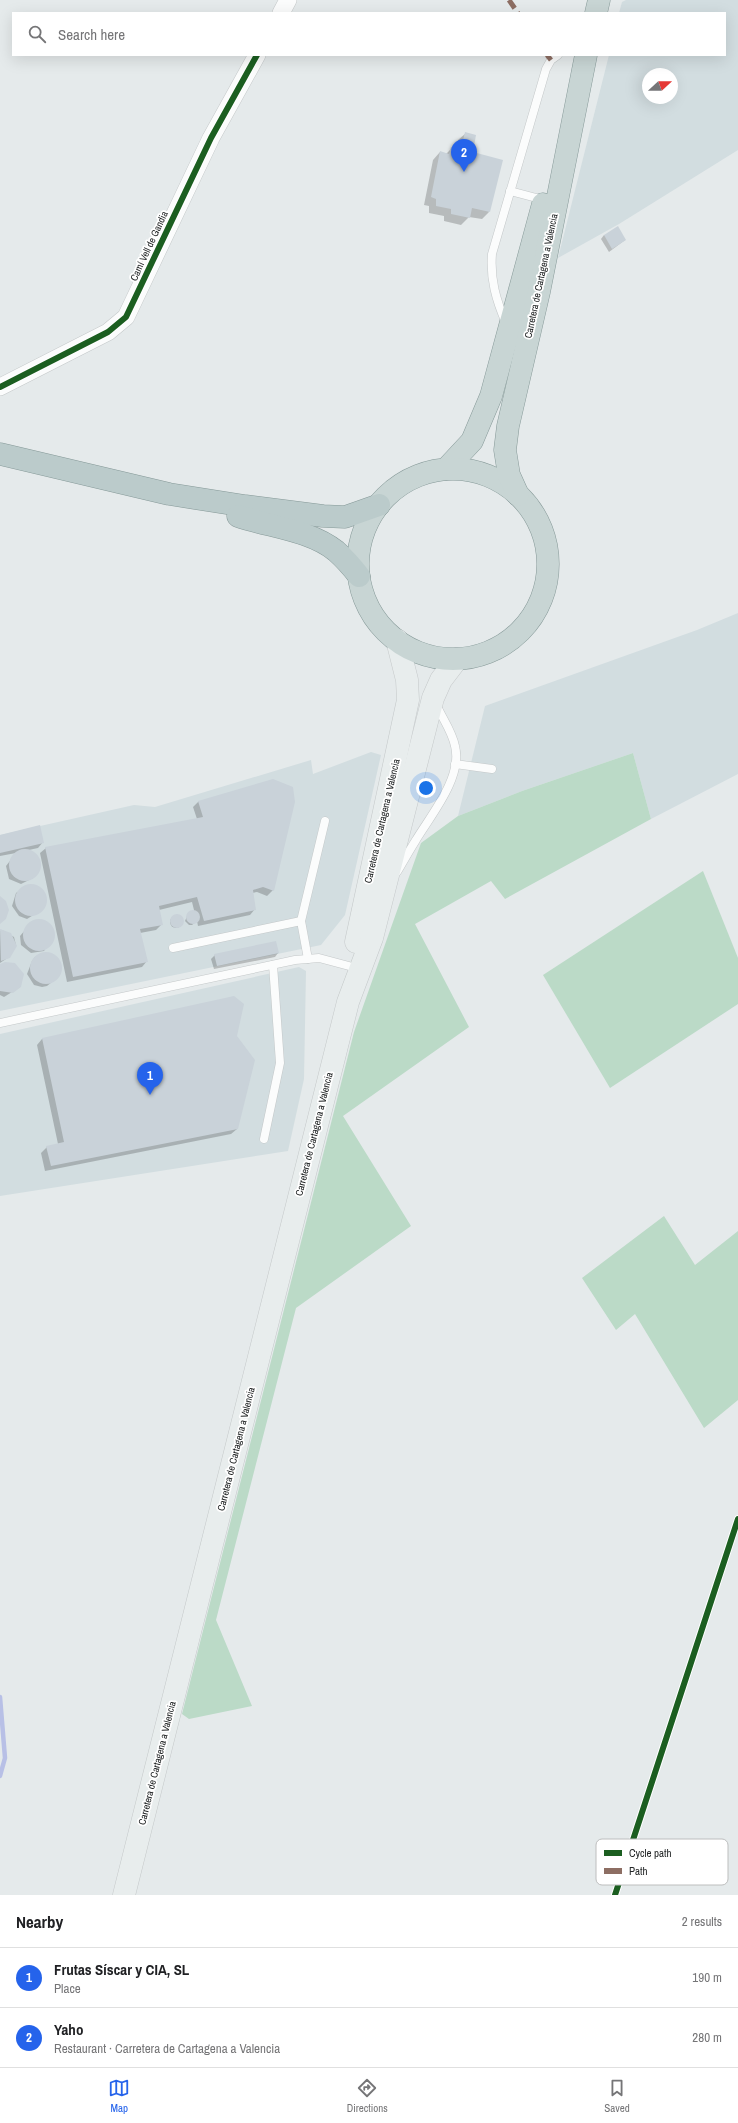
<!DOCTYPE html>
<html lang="en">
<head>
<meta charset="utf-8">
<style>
	:root { --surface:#fff; --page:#f6f6f6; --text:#202124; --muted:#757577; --line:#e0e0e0; --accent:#2563eb }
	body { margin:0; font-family:"Archivo Narrow",sans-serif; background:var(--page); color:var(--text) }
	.compass { position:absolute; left:642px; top:68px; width:36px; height:36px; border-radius:50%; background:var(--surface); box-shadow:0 4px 16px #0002; rotate:69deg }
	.you { position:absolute; left:426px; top:788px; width:14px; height:14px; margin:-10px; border:3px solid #fff; border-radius:50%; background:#1a73e8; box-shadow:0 0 0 6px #1a73e833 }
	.badge { display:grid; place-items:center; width:26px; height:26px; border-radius:50%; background:var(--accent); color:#fff; font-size:13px; font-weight:700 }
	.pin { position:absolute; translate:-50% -33px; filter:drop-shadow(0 1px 2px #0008) }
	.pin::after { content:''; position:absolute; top:21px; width:14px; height:12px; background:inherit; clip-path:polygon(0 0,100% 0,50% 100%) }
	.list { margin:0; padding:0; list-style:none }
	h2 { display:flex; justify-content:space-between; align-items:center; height:52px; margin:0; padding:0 16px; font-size:17px }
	h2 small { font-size:13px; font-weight:400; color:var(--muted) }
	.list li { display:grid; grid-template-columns:26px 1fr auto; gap:12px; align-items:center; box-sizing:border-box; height:60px; padding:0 16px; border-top:1px solid var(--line) }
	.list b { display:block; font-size:15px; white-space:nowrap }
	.list p { margin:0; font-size:13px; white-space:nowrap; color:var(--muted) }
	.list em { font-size:13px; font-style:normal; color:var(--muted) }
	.icon { flex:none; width:22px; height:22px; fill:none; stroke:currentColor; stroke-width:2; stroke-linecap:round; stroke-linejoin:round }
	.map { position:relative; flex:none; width:738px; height:1895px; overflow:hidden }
	.search { position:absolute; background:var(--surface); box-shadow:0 4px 16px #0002; left:12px; right:12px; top:12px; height:44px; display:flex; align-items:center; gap:10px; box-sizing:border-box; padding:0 14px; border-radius:0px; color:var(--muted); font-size:15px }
	.sheet { height:172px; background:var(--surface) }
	nav { display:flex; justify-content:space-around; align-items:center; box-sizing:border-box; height:56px; border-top:1px solid var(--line); background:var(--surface); font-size:11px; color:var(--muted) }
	nav a { display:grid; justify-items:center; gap:2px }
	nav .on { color:var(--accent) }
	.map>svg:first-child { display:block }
	.built { fill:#d2dde0; fill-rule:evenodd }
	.green { fill:#bbdac7 }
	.shadow { fill:#0003 }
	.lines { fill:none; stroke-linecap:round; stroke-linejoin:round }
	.stream { stroke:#b8c0e6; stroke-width:4.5 }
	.building { fill:#c9d2d9 }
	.service-casing { stroke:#c4c8c9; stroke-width:9 }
	.minor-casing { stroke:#c4c8c9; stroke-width:18 }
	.secondary-casing { stroke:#c4c8c9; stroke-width:23 }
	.trunk-casing { stroke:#869998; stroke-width:23 }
	.motorway-casing { stroke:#869998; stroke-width:23 }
	.service { stroke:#fbfcfc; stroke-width:8 }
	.minor { stroke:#fbfcfc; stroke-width:17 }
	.secondary { stroke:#e8eded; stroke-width:22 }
	.trunk { stroke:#c8d5d4; stroke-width:22 }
	.motorway { stroke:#bbcbcb; stroke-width:22 }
	.quiet { stroke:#8d6e63; stroke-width:5; stroke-dasharray:10 5; stroke-linecap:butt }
	.cycleway-casing { stroke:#fff; stroke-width:8 }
	.cycleway { stroke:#1b5e20; stroke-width:6 }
	.labels { text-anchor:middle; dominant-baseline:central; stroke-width:3.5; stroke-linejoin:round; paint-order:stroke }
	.street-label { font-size:10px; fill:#232627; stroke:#fff }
	.key { fill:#fff; stroke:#bdbebe; stroke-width:1 }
	.key-label { font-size:11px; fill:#232627 }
</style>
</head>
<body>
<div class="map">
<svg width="738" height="1895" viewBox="0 0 738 1895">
	<rect width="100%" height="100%" fill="#e5eaeb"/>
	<!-- built -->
	<g class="built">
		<path d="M626 0H738V150L619 224 558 258 609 55H725V13H619L622 2ZM648 74H672V98H648Z"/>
		<polygon points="738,613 738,774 651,819 633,753 522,791 458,816 485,706 697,630"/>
		<polygon points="371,752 381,755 345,915 321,945 0,1011 0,835 134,805 155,807 311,760 313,774"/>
		<polygon points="299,967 306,971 304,1079 288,1151 0,1196 0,1034"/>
	</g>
	<!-- green -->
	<g class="green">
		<polygon points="633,753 651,819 505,899 491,881 415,924 469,1027 343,1116 411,1226 296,1308 216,1620 252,1706 189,1719 182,1714 354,1032 421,843 458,816 522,791"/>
		<polygon points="703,871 738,958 738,1004 610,1088 543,975"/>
		<polygon points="664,1216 695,1265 738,1231 738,1400 704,1428 635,1314 616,1330 582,1278"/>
	</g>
	<!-- shadow -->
	<g class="shadow">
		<polygon points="466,133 489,212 482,219 469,217 461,225 444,221 444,216 429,213 429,206 424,205 433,160 440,152 446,154 451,149 456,149 458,140"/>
		<polygon points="604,235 625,240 609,252 601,239"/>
		<polygon points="199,801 273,890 267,896 257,892 252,893 255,909 250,915 198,926 197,921 192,925 189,925 185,921 188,914 191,912 195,914 192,902 159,910 162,924 156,930 140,933 147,961 142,967 67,982 40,853 46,848 197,819 193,807"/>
		<polygon points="0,836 43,842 38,848 24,851 34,854 39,861 36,874 33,878 21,884 9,879 6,866 16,853 0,856"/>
		<polygon points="28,885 40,888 45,896 43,909 27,919 19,916 12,906 16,893"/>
		<circle cx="176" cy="922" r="6"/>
		<polygon points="40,920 52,927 54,935 44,951 31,953 21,945 20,936 32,922"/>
		<polygon points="2,930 14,937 16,945 9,957 0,963 0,931"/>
		<polygon points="48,953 56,957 60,964 58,977 47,986 42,987 34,985 27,974 32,961 35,957"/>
		<polygon points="278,953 275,957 214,969 211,959 215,955"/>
		<polygon points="0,966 20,987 4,997 0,995"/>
		<polygon points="235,1036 237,1129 231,1134 45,1171 41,1153 47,1147 58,1144 37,1045 42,1039"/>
	</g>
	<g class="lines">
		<!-- stream -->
		<polyline class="stream" points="0,1697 5,1758 0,1776"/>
	</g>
	<!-- building -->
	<g class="building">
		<polygon points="465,132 476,135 473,152 503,160 490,212 472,208 470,218 451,214 451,209 436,206 436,199 431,197 440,151 449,154 451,147 461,149"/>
		<polygon points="618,226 626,240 612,249 604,235"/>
		<polygon points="273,779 293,787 295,802 274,891 263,887 253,890 256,910 204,921 197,897 159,906 163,925 140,929 148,962 73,977 45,847 203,817 198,801"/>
		<polygon points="40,825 44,843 0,853 0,835"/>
		<circle cx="25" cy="865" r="16"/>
		<circle cx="31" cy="900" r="16"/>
		<polygon points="0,896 6,901 9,910 6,919 0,924"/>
		<circle cx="193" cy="917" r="7"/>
		<circle cx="177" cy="921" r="7"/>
		<circle cx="39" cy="935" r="16"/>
		<polygon points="0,929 11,933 17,946 10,958 1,961"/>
		<polygon points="276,941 279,953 217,966 214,954"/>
		<circle cx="46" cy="968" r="16"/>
		<polygon points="5,962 15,963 24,974 21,987 13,993 0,991 0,964"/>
		<polygon points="234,996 244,1004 237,1036 255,1060 238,1129 51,1166 46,1146 64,1142 42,1038"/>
	</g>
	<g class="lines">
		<!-- service casing -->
		<g class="service-casing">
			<g id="service">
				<polyline points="510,191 544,200"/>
				<path d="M506 323C496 300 490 279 492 254L546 69 551 60 558 55"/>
				<polyline points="455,764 492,769"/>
				<path d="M397 872C403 862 409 851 416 840 431 815 463 777 455 746 452 731 442 718 436 704"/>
				<polyline points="173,948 301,921"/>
				<polyline points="308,959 301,921 325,821"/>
				<polyline points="0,1023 295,960 319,958 349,966"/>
				<polyline points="264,1139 280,1063 273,965"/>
			</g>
		</g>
		<!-- minor casing -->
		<g class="minor-casing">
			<g id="minor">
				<polyline points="281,13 288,0"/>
				<polyline points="0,387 108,332 126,317 211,138 257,55"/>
			</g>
		</g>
		<!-- secondary casing -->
		<g class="secondary-casing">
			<g id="secondary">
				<polyline points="356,942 408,700 407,680 397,640"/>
				<polyline points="124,1895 348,1002 372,938 433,698 441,680 457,659"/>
			</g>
		</g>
		<!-- trunk casing -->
		<g class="trunk-casing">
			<g id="trunk">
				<polyline points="596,13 599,0"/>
				<polyline points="446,469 472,441 491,396 543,204"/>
				<circle cx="453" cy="564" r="95"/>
				<polyline points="518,495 509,475 505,450 508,426 539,292 586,55"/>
			</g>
		</g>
		<!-- motorway casing -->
		<g class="motorway-casing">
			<g id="motorway">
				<polyline points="0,454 169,494 245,506 323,516 345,517 379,505"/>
				<path d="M238 516C270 527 310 530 336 551 345 559 352 567 359 576"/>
			</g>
		</g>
		<!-- service -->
		<use href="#service" class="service"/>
		<!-- minor -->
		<use href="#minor" class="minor"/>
		<!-- secondary -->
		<use href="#secondary" class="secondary"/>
		<!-- trunk -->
		<use href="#trunk" class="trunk"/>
		<!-- motorway -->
		<use href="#motorway" class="motorway"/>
		<!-- quiet -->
		<g class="quiet">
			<polyline points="509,0 518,13"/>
			<polyline points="547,55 551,60"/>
		</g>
		<!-- cycleway casing -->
		<g class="cycleway-casing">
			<g id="cycleway">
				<polyline points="0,387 108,332 126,317 211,138 257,55"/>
				<polyline points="615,1895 738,1519"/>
			</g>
		</g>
		<!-- cycleway -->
		<use href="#cycleway" class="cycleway"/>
	</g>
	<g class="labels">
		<!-- street labels -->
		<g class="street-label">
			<text transform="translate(149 246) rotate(-65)">Camí Vell de Gandia</text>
			<text transform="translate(541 276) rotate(-78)">Carretera de Cartagena a Valencia</text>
			<text transform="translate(382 821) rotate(-77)">Carretera de Cartagena a Valencia</text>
			<text transform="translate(314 1134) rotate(-76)">Carretera de Cartagena a Valencia</text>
			<text transform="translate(236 1449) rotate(-76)">Carretera de Cartagena a Valencia</text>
			<text transform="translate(157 1763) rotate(-76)">Carretera de Cartagena a Valencia</text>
		</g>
	</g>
	<!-- legend -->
	<rect x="596" y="1839" width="132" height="46" rx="6" class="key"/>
	<rect x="604" y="1850" width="18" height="6" fill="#1b5e20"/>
	<rect x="604" y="1868" width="18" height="6" fill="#8d6e63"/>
	<g class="key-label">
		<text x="629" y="1857">Cycle path</text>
		<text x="629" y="1875">Path</text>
	</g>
</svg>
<svg class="compass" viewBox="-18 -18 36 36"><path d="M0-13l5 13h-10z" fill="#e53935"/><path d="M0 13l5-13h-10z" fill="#757577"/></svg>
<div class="you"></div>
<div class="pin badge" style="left:150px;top:1095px">1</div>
<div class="pin badge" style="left:464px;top:172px">2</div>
<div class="search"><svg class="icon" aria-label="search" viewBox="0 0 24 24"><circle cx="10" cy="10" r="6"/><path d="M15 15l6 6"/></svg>Search here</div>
</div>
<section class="sheet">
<h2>Nearby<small>2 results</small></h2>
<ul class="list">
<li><span class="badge">1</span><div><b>Frutas Síscar y CIA, SL</b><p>Place</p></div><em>190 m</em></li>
<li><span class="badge">2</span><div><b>Yaho</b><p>Restaurant · Carretera de Cartagena a Valencia</p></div><em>280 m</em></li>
</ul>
</section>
<nav>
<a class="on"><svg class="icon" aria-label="map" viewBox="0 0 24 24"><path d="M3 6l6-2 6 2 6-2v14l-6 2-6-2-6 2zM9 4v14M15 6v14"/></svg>Map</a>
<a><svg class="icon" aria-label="directions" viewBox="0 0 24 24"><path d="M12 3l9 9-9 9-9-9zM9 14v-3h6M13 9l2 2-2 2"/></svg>Directions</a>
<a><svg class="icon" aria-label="saved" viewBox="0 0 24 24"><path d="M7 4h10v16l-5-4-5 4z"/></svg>Saved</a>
</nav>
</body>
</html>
